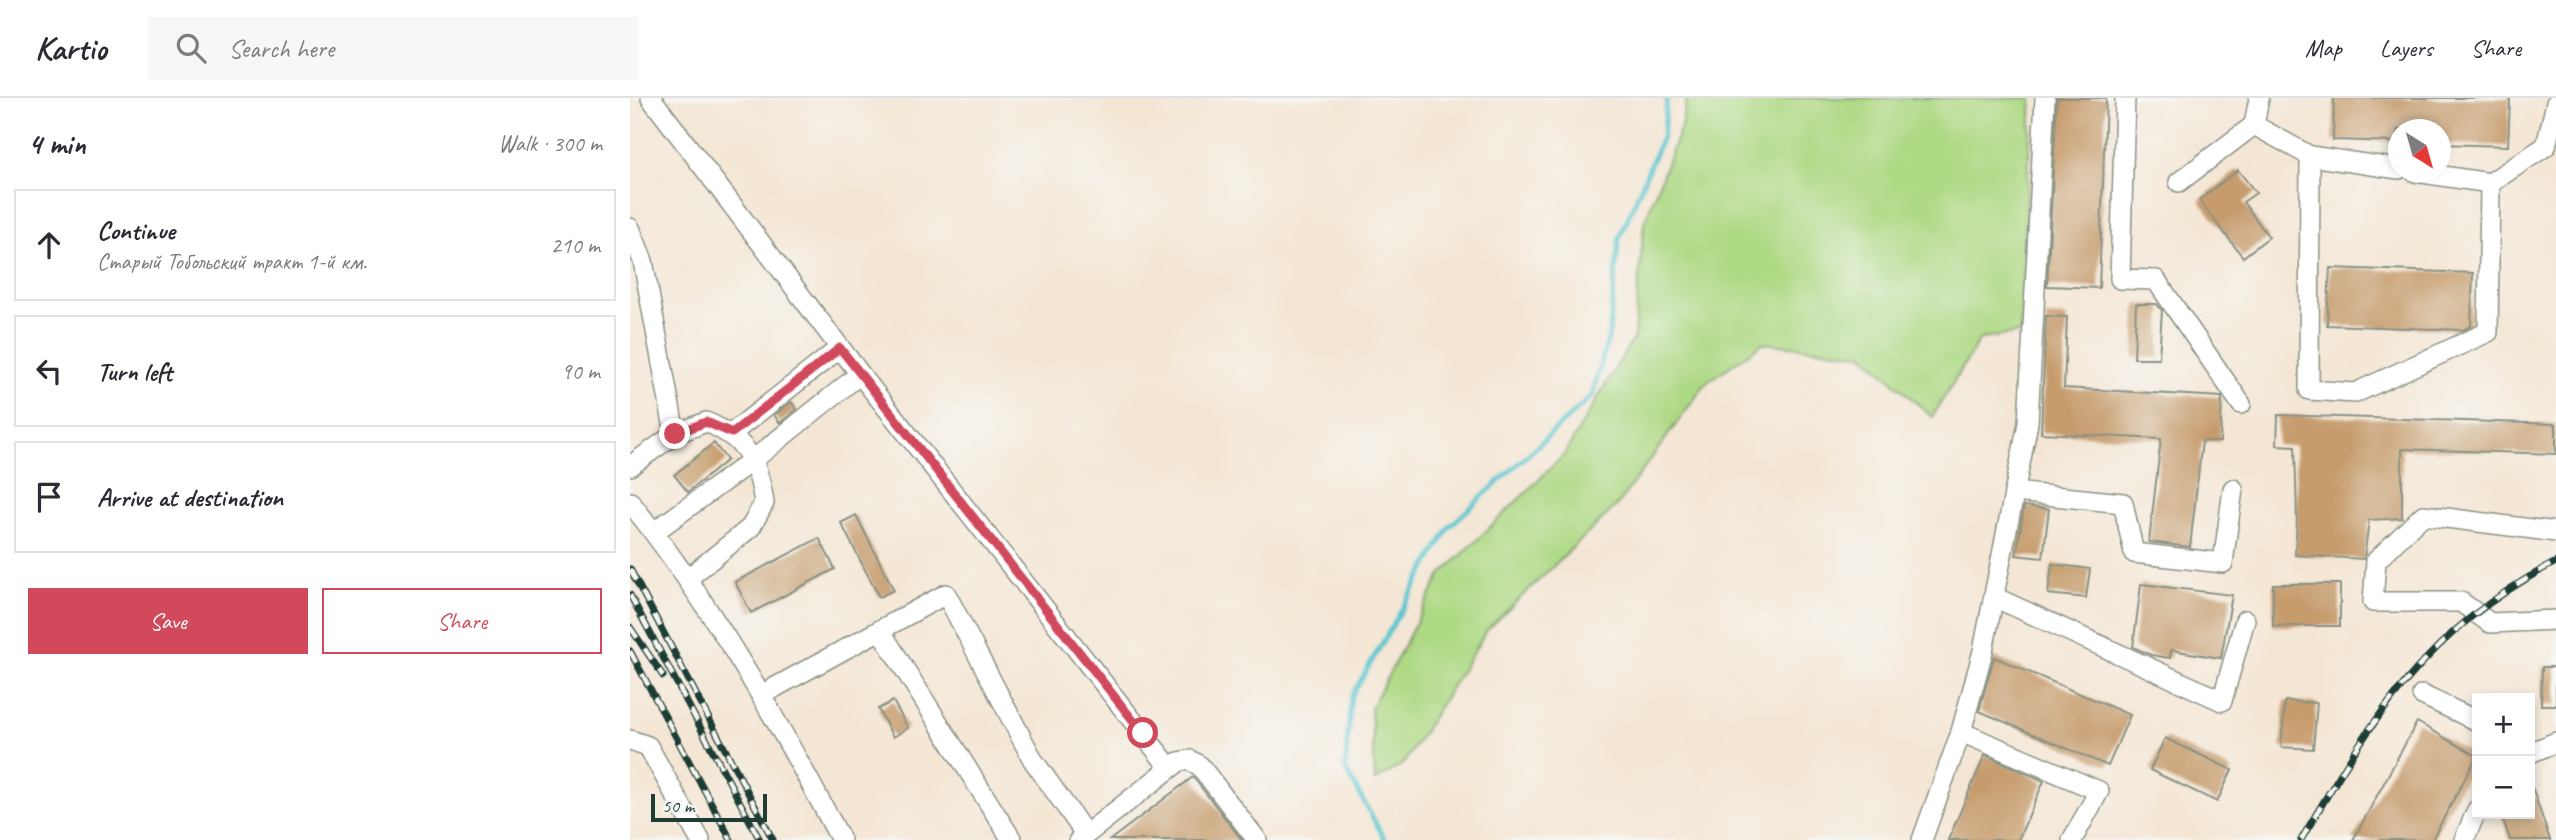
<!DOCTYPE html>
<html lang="en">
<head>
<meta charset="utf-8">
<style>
	:root { --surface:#fff; --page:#f7f7f7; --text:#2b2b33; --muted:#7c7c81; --line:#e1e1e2; --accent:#d1495b }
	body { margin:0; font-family:Caveat,sans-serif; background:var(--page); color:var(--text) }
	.controls { position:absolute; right:21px; bottom:21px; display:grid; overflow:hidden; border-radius:0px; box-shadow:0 4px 10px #0003 }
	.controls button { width:63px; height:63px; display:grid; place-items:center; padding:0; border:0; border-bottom:2px solid var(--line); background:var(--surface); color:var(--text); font:35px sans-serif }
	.compass { position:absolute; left:1758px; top:21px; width:63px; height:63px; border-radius:50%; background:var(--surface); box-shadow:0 4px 10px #0003; rotate:143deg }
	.scale { position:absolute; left:21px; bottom:18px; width:116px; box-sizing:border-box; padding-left:7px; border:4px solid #1f3d34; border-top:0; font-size:19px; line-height:24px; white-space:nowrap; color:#1f3d34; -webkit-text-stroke:5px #f6f6f2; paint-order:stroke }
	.stop { position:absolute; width:21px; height:21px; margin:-16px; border:5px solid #d1495b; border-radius:50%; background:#fff }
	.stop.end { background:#d1495b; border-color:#fff; box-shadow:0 2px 7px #0008 }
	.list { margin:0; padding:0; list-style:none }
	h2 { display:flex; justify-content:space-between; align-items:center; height:91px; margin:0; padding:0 28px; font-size:30px }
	h2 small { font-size:23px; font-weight:400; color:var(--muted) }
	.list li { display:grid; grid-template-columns:46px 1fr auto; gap:21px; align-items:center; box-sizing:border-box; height:112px; margin:0 14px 14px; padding:0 14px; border:2px solid var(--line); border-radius:0px }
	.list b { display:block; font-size:26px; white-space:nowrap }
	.list p { margin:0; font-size:23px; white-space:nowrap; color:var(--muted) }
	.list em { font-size:23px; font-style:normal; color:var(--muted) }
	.actions { display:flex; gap:14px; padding:21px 28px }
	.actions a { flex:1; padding:16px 0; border:2px solid var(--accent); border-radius:0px; text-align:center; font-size:24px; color:var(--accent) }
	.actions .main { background:var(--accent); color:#fff }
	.icon { flex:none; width:38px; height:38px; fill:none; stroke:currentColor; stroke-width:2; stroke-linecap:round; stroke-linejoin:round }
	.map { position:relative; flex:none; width:1926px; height:742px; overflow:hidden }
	header { display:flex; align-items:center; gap:42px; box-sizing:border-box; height:98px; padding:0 35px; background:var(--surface); border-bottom:2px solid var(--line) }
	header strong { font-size:33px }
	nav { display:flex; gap:38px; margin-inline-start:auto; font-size:24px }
	.search { width:490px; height:63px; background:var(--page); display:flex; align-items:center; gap:18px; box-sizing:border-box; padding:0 24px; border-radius:0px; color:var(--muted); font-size:26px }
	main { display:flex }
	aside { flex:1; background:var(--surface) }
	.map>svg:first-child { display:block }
	.green { fill:#aed984; stroke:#668b5c; stroke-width:2 }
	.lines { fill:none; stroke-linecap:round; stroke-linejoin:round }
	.stream { stroke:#59c6d1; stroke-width:4.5 }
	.building { fill:#c69c6d }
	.minor-casing { stroke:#8a9284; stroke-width:22 }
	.minor { stroke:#fff; stroke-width:19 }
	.rail-casing { stroke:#1f3d34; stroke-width:7 }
	.rail { stroke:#f6f6f2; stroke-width:4.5; stroke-dasharray:13; stroke-linecap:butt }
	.route { stroke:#d1495b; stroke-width:9 }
</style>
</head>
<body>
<header>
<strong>Kartio</strong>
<div class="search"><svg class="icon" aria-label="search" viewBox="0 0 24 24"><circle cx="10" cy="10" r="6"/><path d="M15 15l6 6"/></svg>Search here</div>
<nav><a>Map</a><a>Layers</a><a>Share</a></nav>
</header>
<main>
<aside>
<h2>4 min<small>Walk · 300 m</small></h2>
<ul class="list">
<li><svg class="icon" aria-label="ahead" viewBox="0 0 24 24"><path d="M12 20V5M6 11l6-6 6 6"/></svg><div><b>Continue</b><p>Старый Тобольский тракт 1-й км.</p></div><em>210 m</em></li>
<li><svg class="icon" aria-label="left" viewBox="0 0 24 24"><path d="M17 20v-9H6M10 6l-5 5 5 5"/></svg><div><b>Turn left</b></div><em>90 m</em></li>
<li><svg class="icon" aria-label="arrive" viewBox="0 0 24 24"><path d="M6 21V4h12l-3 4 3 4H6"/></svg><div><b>Arrive at destination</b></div></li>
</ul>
<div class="actions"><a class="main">Save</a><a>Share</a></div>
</aside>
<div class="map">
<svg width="1926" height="742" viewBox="0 0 1926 742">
	<rect width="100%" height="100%" fill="#f6f6f2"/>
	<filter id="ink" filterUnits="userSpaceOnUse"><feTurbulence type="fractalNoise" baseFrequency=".0143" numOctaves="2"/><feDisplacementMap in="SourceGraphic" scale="14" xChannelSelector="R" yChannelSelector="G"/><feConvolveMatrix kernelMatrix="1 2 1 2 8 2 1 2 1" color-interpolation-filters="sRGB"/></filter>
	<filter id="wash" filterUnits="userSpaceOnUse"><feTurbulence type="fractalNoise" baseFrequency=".00686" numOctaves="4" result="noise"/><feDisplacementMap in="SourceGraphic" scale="28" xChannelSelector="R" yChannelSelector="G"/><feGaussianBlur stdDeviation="1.57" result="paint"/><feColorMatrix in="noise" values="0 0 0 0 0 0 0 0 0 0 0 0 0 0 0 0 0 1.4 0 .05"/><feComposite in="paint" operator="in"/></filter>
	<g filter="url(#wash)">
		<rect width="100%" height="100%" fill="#f4e6d4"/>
		<!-- green -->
		<polygon class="green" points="1057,0 1402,0 1390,235 1350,241 1302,319 1233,256 1133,245 1076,285 987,407 857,532 774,665 745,683 741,610 811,477 934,357 1004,239 1014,125 1051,29"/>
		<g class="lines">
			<!-- stream -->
			<polyline class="stream" points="755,742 715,670 721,599 820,428 962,298 979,237 989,141 1033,37 1037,0"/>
		</g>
		<g id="blocks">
			<!-- building -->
			<g class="building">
				<polygon points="1427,0 1476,0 1469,190 1417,188"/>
				<polygon points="1704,0 1880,0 1878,48 1810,46 1810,32 1768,32 1768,44 1703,42"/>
				<polygon points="1608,72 1626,95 1613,104 1639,139 1613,159 1569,102"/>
				<polygon points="1700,170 1843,175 1841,228 1833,232 1697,227"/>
				<polygon points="1506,206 1527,206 1532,212 1529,260 1504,260"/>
				<polygon points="1416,218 1437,219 1434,290 1592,299 1590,344 1572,343 1560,449 1519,444 1531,341 1411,335"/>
				<polygon points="161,304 167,311 150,325 144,317"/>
				<polygon points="1648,317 1926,326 1926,356 1772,351 1772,420 1739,422 1734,461 1665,457 1667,421 1665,348 1647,347"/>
				<polygon points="84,345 97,362 58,394 44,377"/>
				<polygon points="1394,408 1419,411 1413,460 1386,457"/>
				<polygon points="226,417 264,492 249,499 211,425"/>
				<polygon points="189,440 205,471 121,515 105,484"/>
				<polygon points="1422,466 1460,471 1456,500 1418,496"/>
				<polygon points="1511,486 1602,497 1591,560 1541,552 1540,560 1521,557 1503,549"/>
				<rect x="1643" y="486" width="67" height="42"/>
				<polygon points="1364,559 1500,617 1478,668 1349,613"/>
				<polygon points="1912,569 1926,569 1926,607 1911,607"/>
				<polygon points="263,603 278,630 263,639 248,611"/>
				<polygon points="1655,603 1687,605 1683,651 1651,649"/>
				<polygon points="1787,624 1847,658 1802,742 1723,742"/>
				<polygon points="1535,640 1602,672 1587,704 1520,672"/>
				<polygon points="1355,657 1414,683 1388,742 1318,742"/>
				<polygon points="563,679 612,742 480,742"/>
				<polygon points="1900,689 1902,689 1920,742 1880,742 1871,716 1900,716"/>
			</g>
		</g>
	</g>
	<g filter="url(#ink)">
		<use href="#blocks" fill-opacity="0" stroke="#8a9284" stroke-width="2"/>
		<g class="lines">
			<!-- minor casing -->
			<g class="minor-casing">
				<g id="minor">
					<polyline points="21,0 230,276 540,670"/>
					<polyline points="1495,0 1490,181 1526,182 1611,306"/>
					<polyline points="1629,0 1624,27 1680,58 1679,292 1725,295 1858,234 1860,85 1916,48 1926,5"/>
					<polyline points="1680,58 1769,71"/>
					<polyline points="1785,74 1860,85"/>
					<polyline points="1549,84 1624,27"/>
					<polyline points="0,130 13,163 45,336"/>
					<polyline points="102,335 210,250"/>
					<path d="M0 368 45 336 76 324C116 341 128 362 134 405L121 429 57 481"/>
					<polyline points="1384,394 1493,405 1504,455 1593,465 1603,391"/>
					<path d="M0 404C83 508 149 625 211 742"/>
					<polyline points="24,434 123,362 230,276"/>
					<polyline points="1926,434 1793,417 1746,463 1743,504 1831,504 1860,525 1926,522"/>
					<polyline points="1364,499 1592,603 1615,522"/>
					<polyline points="250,532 316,496 403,662 456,737"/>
					<polyline points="131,597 250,532 382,742"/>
					<polyline points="1792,597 1847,623"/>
					<polyline points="1331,634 1469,693 1442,742"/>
					<polyline points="0,642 18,648 70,742"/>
					<polyline points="1900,655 1926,644"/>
					<polyline points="449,742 548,664 560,662 570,668 627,742"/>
					<polyline points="1292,742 1331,634 1353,553 1398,325 1415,0"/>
					<polyline points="1834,742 1847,712"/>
				</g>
			</g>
			<!-- minor -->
			<use href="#minor" class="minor"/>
			<!-- rail casing -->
			<g class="rail-casing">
				<g id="rail">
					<polyline points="0,471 143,742"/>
					<polyline points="0,497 130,742"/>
					<polyline points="0,529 33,578"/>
					<polyline points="0,553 101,742"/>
					<path d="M1671 742C1743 619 1796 532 1926 464"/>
				</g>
			</g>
			<!-- rail -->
			<use href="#rail" class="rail"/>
		</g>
	</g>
	<g class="lines" filter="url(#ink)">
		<!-- route -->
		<polyline class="route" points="45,336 76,324 102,335 210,250 513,635"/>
	</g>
</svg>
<div class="controls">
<button>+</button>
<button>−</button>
</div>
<svg class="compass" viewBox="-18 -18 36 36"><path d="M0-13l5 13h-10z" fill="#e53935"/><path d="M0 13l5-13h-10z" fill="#7c7c81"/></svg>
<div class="scale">50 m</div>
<div class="stop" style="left:513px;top:635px"></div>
<div class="stop end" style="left:45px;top:336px"></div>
</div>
</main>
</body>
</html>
